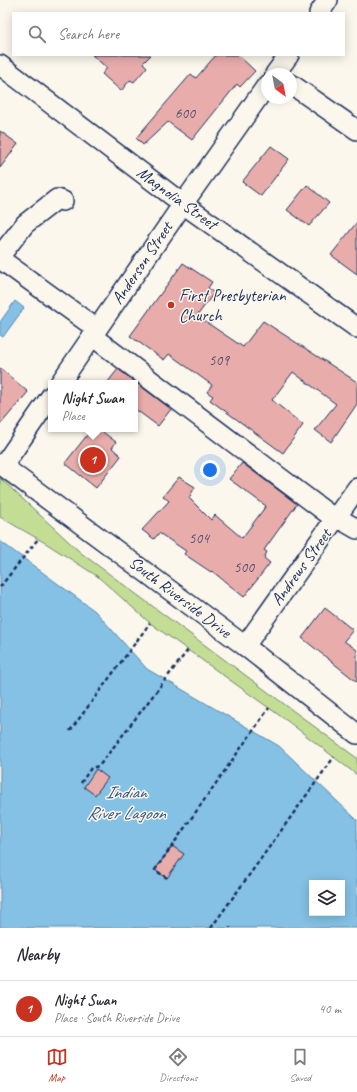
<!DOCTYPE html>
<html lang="en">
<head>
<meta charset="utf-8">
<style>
	:root { --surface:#fff; --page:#f7f7f7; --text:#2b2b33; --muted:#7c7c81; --line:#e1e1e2; --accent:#c8321e }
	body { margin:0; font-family:Caveat,sans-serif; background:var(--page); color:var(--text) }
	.controls { position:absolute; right:12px; bottom:12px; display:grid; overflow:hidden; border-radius:0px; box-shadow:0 2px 10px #0003 }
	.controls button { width:36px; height:36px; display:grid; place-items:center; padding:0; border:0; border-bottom:1px solid var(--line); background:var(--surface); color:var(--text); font:20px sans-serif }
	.compass { position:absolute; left:261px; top:68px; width:36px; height:36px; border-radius:50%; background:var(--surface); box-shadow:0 2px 10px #0003; rotate:148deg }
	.you { position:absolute; left:210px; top:470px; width:14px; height:14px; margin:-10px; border:3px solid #fff; border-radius:50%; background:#1a73e8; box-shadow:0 0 0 6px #1a73e833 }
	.badge { display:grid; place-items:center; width:26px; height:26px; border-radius:50%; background:var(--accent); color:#fff; font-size:13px; font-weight:700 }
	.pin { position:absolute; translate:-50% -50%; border:2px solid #fff; box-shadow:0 1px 4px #0006 }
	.popup { position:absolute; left:48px; top:380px; width:90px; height:52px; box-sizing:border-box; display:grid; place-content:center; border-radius:0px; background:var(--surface); filter:drop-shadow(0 1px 3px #0005); font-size:13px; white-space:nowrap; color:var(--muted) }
	.popup b { font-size:15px; color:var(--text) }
	.popup::after { content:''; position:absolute; left:50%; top:100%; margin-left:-8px; border:8px solid transparent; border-top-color:var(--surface) }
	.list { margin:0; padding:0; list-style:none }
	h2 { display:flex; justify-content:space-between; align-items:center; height:52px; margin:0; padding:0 16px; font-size:17px }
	h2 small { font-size:13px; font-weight:400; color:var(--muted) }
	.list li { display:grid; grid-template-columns:26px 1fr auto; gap:12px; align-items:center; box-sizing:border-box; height:56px; padding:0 16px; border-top:1px solid var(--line) }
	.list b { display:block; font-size:15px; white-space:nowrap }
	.list p { margin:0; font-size:13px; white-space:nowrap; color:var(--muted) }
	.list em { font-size:13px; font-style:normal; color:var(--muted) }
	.icon { flex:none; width:22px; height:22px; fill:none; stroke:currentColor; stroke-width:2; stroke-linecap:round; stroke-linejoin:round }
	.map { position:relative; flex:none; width:357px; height:928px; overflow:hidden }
	.search { position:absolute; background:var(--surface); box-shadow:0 2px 10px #0003; left:12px; right:12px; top:12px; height:44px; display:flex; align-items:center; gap:10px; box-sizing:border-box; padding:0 14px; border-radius:0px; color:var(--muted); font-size:15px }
	.sheet { height:108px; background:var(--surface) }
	nav { display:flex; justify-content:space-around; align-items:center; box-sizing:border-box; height:56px; border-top:1px solid var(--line); background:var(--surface); font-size:11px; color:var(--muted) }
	nav a { display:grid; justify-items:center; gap:2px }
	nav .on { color:var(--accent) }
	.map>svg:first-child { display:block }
	.green { fill:#c3dd94; stroke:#6f8679 }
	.water { fill:#84c1e4; stroke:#5a87ae; fill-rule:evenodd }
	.building { fill:#e8adab; stroke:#1b2f5e }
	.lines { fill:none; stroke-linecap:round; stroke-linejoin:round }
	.minor-casing { stroke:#1b2f5e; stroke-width:22 }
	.path { stroke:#1b2f5e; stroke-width:2.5; stroke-dasharray:4 3; stroke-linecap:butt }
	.minor { stroke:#fbf7ec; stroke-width:19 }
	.poi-dot { fill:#c8321e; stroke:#fbf7ec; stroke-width:1.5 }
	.labels { text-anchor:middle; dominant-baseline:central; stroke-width:3; stroke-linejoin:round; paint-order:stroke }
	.number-label { font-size:15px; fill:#4e4e71 }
	.street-label { font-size:17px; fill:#1b2f5e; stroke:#fbf7ec }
	.poi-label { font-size:17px; fill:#1b2f5e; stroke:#fbf7ec; text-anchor:start }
	.water-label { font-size:18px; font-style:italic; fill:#355480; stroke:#fbf7ec }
</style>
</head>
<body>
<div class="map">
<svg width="357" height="928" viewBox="0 0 357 928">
	<rect width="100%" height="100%" fill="#fbf7ec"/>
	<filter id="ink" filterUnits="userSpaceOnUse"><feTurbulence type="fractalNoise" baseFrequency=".025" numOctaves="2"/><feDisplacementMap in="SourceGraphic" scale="8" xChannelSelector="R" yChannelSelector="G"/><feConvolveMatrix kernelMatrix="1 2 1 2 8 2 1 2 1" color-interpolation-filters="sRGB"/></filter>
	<g filter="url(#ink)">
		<!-- green -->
		<polygon class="green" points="0,478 81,553 350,753 357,758 357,775 290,723 150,623 97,576 47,544 0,517"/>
		<!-- water -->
		<g class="water">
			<polygon points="15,301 24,308 3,337 0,335 0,322"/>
			<path d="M0 541 95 611 147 669 279 746 357 820V928H0ZM312 883H342V913H312Z"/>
		</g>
		<!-- building -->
		<g class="building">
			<polygon points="92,55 151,55 143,63 147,67 134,82 130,80 121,91 102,74 107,68"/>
			<polygon points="216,55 238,55 255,71 240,87 237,84 192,140 168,122 143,145 136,138 191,74 196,78"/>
			<polygon points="0,131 18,144 0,168"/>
			<polygon points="271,146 289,159 261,196 242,182"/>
			<polygon points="307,185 329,203 309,226 287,210"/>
			<polygon points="357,222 357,274 331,255"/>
			<polygon points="183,263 212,282 208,288 214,293 197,316 243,347 263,321 357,382 357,404 331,442 315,430 336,404 293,372 272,400 303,425 283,453 210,400 213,396 207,392 212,385 169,354 164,360 130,336"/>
			<polygon points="0,368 28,392 0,425"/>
			<polygon points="118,369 171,409 158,426 135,409 135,383 107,383"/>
			<polygon points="92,429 99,429 116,442 112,448 121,456 96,488 65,463"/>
			<polygon points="242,463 297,504 264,550 267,552 264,558 270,563 244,597 212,571 211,572 184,554 186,551 159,533 154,539 142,530 169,501 163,496 179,477 195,487 189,498 211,520 215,515 242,538 266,506 229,479"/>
			<polygon points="325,608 353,630 344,641 357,650 357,682 302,638"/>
			<polygon points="96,769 108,778 95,795 84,787"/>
			<polygon points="172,846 184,854 167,878 155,870"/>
		</g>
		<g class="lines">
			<!-- minor casing -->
			<g class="minor-casing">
				<g id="minor">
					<polyline points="319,13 328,0"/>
					<polyline points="0,65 183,204 357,328"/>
					<polyline points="275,74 289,55"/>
					<polyline points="291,84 357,130"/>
					<polyline points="0,256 25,224 57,199 63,201"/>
					<polyline points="0,259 97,329"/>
					<polyline points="92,336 335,519"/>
					<polyline points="60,383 183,204 267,85"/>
					<polyline points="0,464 245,646 357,734"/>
					<polyline points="3,466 51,396"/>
					<polyline points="336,517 357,529"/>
					<polyline points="245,646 357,488"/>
				</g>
			</g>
			<!-- path -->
			<g class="path">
				<polyline points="0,587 38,539"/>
				<polyline points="70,731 150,623"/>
				<polyline points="81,783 91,768 99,766 188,650"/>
				<polyline points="167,878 155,870 269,708"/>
				<polyline points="211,928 334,757"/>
				<polyline points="230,928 230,927"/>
			</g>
			<!-- minor -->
			<use href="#minor" class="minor"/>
		</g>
	</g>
	<!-- markers -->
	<circle class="poi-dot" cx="171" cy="305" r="4"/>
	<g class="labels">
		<!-- number labels -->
		<g class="number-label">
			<text x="185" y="113">600</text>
			<text x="219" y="360">509</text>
			<text x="199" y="538">504</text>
			<text x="244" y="567">500</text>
		</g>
		<!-- street labels -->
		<g class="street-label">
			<text transform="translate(177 198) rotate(36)">Magnolia Street</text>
			<text transform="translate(142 263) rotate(-56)">Anderson Street</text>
			<text transform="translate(301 567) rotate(-54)">Andrews Street</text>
			<text transform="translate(180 597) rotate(37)">South Riverside Drive</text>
		</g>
		<!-- poi labels -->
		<g class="poi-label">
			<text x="179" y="295">First Presbyterian<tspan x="179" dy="20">Church</tspan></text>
		</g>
		<!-- water labels -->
		<g class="water-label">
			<text x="126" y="792">Indian<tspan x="126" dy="21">River Lagoon</tspan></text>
		</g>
	</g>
</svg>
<div class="controls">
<button><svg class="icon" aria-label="layers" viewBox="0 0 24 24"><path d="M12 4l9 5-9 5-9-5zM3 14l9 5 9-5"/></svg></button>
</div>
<svg class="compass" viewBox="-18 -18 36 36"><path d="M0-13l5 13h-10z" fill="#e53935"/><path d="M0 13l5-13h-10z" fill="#7c7c81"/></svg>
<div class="you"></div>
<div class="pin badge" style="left:93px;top:460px">1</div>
<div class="popup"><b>Night Swan</b>Place</div>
<div class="search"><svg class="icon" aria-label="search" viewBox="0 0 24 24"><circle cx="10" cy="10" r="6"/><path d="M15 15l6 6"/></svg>Search here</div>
</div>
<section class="sheet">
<h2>Nearby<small></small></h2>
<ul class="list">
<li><span class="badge">1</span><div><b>Night Swan</b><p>Place · South Riverside Drive</p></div><em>40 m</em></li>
</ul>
</section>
<nav>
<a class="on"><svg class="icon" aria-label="map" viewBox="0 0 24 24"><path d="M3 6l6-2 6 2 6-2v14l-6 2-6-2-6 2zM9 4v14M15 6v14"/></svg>Map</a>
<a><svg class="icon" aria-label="directions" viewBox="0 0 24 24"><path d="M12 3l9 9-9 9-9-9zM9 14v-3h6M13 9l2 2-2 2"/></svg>Directions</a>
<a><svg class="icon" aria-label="saved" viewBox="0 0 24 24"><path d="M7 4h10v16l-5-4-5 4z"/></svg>Saved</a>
</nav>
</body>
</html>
